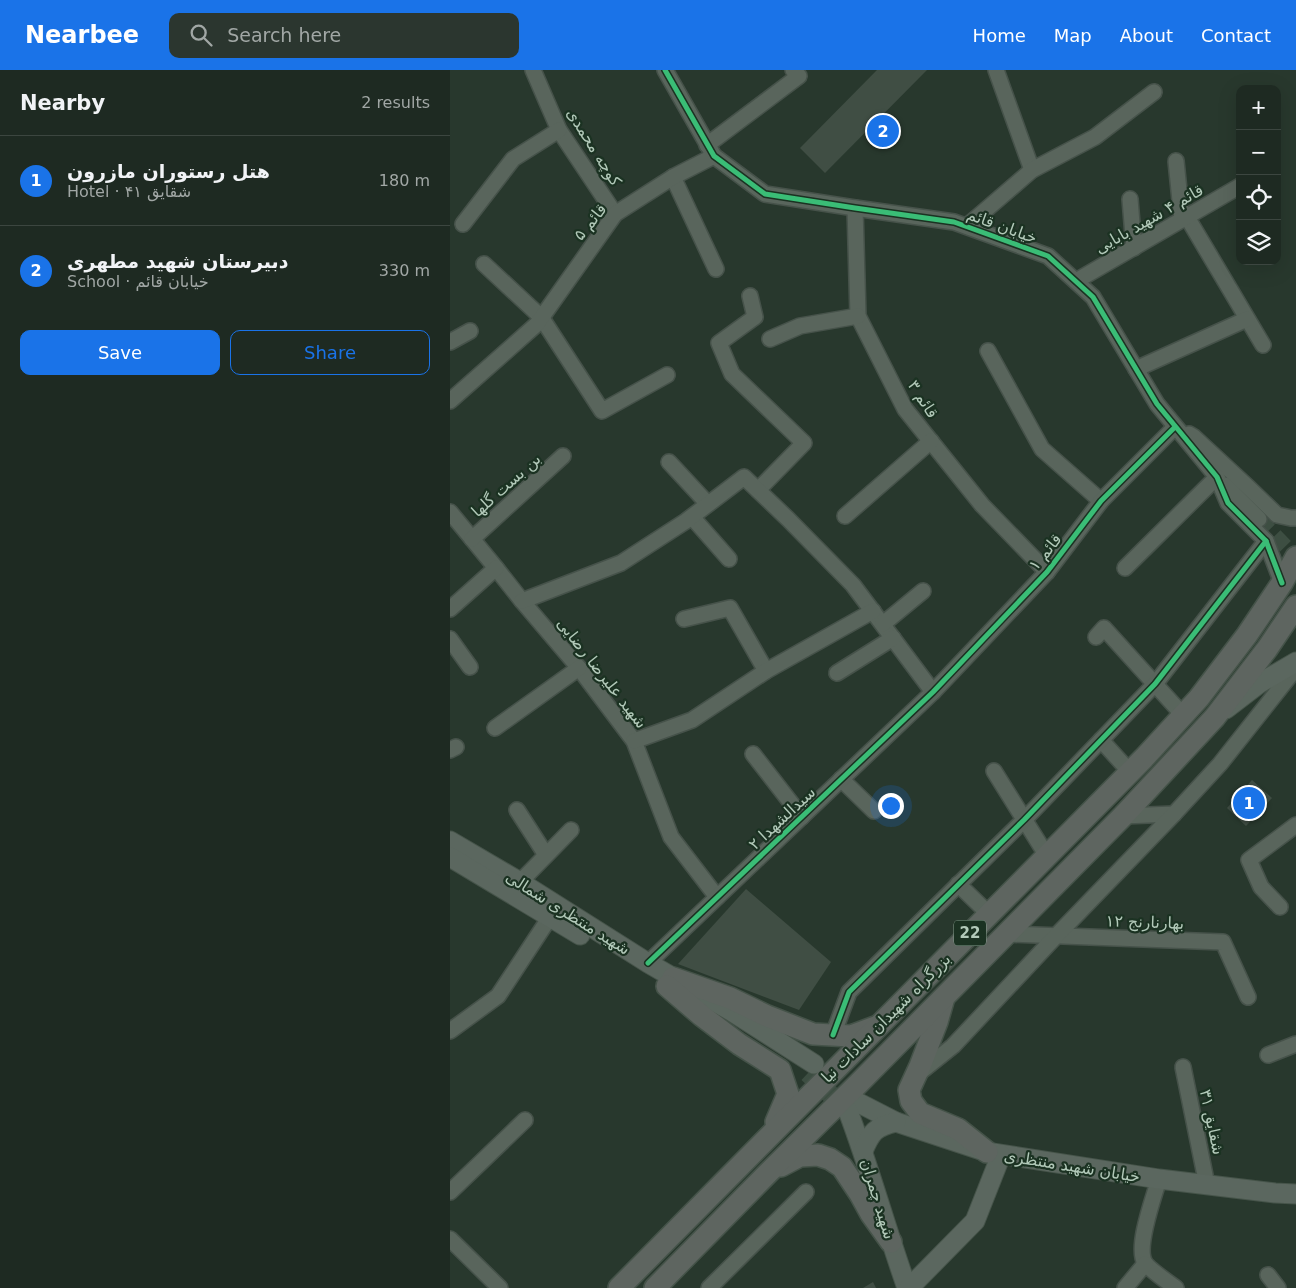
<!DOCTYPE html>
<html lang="en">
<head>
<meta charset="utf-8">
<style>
	:root { --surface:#1e2a22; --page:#2b362f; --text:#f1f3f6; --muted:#a1a7a5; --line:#3c4640; --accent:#1a73e8 }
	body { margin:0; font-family:"DejaVu Sans","Noto Naskh Arabic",sans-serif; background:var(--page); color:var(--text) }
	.controls { position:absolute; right:15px; top:15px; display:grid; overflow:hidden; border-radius:10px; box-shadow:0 5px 20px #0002 }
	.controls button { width:45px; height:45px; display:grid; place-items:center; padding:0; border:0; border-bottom:1px solid var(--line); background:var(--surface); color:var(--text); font:25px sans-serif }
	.you { position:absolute; left:440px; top:735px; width:18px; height:18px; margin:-12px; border:4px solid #fff; border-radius:50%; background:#1a73e8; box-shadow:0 0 0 8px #1a73e833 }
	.badge { display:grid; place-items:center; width:32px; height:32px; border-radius:50%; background:var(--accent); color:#fff; font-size:16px; font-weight:700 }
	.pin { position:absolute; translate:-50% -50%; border:2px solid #fff; box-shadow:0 1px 5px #0006 }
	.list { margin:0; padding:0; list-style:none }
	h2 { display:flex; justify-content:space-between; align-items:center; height:65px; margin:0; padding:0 20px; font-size:21px }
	h2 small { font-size:16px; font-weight:400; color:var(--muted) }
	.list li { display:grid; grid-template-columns:32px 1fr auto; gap:15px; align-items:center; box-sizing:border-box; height:90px; padding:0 20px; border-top:1px solid var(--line) }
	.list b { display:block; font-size:19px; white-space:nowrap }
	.list p { margin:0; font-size:16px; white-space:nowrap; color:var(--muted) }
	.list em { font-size:16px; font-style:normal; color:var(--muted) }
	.actions { display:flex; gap:10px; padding:15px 20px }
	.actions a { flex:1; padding:11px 0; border:1px solid var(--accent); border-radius:10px; text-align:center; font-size:18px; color:var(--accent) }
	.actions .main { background:var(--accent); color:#fff }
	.icon { flex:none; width:28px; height:28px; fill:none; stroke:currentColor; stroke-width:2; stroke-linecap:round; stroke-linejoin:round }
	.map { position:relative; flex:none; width:846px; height:1218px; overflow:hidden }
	header { display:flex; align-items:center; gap:30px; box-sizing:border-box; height:70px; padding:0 25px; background:var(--accent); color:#fff }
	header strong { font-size:24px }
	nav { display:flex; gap:28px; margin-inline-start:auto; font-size:18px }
	.search { width:350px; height:45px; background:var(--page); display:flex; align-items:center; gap:12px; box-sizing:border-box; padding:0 18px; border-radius:10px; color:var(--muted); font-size:19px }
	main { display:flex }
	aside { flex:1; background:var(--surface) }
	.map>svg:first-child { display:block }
	.building { fill:#404e44 }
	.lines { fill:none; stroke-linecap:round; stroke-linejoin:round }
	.minor-tunnel { stroke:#3d4e42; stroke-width:15; stroke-dasharray:15 8; stroke-linecap:butt }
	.major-tunnel { stroke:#3d4e42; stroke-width:19; stroke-dasharray:19 9; stroke-linecap:butt }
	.minor-casing { stroke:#46524a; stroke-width:18 }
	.major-casing { stroke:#46544a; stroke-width:21 }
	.highway-casing { stroke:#455349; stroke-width:24 }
	.minor { stroke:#59655c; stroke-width:15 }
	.major { stroke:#5b675f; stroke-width:19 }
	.highway { stroke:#5e6560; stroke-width:21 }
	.cycleway-casing { stroke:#1b3222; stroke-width:8 }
	.cycleway { stroke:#3abd76; stroke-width:5 }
	.labels { text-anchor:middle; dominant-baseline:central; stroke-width:4.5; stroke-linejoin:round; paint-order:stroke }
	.shield { fill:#1b3222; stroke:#859c8c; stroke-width:1 }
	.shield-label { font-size:15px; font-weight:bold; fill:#b2c9b9 }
	.street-label { font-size:16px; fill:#b2c9b9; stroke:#1b3222 }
</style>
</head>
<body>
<header>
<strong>Nearbee</strong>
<div class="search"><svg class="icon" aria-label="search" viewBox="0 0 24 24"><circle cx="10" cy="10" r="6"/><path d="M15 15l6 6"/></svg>Search here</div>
<nav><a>Home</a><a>Map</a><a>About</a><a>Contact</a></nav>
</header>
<main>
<aside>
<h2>Nearby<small>2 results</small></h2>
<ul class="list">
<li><span class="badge">1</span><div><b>هتل رستوران مازرون</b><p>Hotel · شقایق ۴۱</p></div><em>180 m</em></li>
<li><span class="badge">2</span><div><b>دبیرستان شهید مطهری</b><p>School · خیابان قائم</p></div><em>330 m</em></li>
</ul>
<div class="actions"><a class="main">Save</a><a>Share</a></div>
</aside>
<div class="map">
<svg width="846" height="1218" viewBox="0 0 846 1218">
	<rect width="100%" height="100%" fill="#28382d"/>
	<!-- building -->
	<g class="building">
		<polygon points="427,0 477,0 375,103 350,78"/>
		<polygon points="802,710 822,728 796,756 777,738"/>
		<polygon points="296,819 381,892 349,940 228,894"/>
		<polygon points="423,1212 426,1218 413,1218"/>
	</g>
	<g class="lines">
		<!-- minor-tunnel -->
		<polyline class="minor-tunnel" points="809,449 846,487"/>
		<!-- major-tunnel -->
		<polyline class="major-tunnel" points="358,1003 398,1041"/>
		<!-- minor casing -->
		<g class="minor-casing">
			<g id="minor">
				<polyline points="83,0 109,60 165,144"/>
				<polyline points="215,0 264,86 315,124 405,138 504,152 598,186 643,227 707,334 767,407 778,433 816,471 832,513"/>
				<polyline points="546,0 582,100"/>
				<polyline points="257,75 349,6 343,0"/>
				<polyline points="726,91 732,150"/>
				<polyline points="223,107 266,199"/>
				<polyline points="680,129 684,178"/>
				<polyline points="405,138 408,246 455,339 532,435 597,502"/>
				<polyline points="737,147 813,275"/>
				<polyline points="13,154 63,89 109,60"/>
				<polyline points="517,156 582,100 645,67 704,22"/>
				<polyline points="34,194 91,247 152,341 217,305"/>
				<polyline points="626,211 790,116"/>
				<polyline points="300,226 305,247 269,273 282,304 354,373 308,420"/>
				<polyline points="320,269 350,256 408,246"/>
				<polyline points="0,272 20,261"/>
				<polyline points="538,281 592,379 651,431"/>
				<polyline points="686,299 797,249"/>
				<polyline points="0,331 87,254 165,144 223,107 264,86"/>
				<polyline points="739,364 744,367 798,417 827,445 841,448 846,448"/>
				<polyline points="219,392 258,434"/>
				<polyline points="775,415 809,449"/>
				<polyline points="0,442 46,498 72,531 129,598 184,671 221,767 267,827"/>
				<polyline points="395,446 481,371"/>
				<polyline points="242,447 279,489"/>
				<polyline points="22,469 113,386"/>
				<polyline points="675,498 767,407"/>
				<polyline points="72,531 171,493 236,451 294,407 338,449 403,515 483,622"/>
				<polyline points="0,539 46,498"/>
				<polyline points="234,549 280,538 316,601"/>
				<polyline points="433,554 473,521"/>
				<polyline points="646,567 654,558 733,645"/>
				<polyline points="0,569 20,597"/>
				<polyline points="387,603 443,568"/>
				<polyline points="45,658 129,598"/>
				<polyline points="651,670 680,702"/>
				<polyline points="184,671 242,650 316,601 423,541"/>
				<polyline points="0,680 6,677"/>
				<polyline points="303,684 352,747"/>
				<polyline points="544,701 597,786"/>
				<polyline points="391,709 424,741"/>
				<polyline points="67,740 96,785"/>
				<polyline points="673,746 724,744"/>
				<polyline points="70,812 121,760"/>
				<polyline points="508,814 539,844"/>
				<polyline points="830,837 811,817 799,790 846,755"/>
				<polyline points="556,864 773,872 798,927"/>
				<polyline points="198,893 483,622 597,502 651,431 725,357"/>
				<polyline points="0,961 48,926 100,847"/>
				<polyline points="383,965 399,922 574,750 705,614 816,471"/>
				<polyline points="818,985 846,974"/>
				<polyline points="733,997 757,1115"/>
				<polyline points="468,1004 503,976 606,866 724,744 770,694 846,598"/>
				<path d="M709 1109C704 1127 685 1177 695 1193 699 1199 719 1213 726 1218"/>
				<polyline points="0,1122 75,1050"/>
				<polyline points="0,1169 50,1218"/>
				<polyline points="818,1205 828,1218"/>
				<polyline points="259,1218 356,1122"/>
				<polyline points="675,1218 695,1194"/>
			</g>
		</g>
		<!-- major casing -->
		<g class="major-casing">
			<g id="major">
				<polyline points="776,639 810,613 846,592"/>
				<polyline points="0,771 70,812 198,893 281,941 364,994"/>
				<polyline points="0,787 130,865"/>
				<polyline points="407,1032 446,1052 537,1082 709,1109 825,1123 846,1124"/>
				<path d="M398 1041C420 1099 436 1159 457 1218"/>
				<path d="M413 1081C421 1062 425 1057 446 1052"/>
				<polyline points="459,1218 525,1151 551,1085"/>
			</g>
		</g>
		<!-- highway casing -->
		<g class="highway-casing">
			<g id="highway">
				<polyline points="223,908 280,928 317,946 363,964 401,966 425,957"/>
				<polyline points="217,916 252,946 289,974 330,1000 338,1024 326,1052"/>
				<polyline points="493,931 487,952 470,996 459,1020 461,1031 470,1043 508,1059 537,1082"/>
				<polyline points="331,1096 350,1086 368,1085 380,1089 392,1097 410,1124 421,1144 441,1172"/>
				<polyline points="169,1218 694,688 749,628 797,565 832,513 846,487"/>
				<polyline points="205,1218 318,1103 409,1013 673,746 765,647 817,579 846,536"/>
			</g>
		</g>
		<!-- minor -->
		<use href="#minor" class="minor"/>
		<!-- major -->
		<use href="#major" class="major"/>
		<!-- highway -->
		<use href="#highway" class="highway"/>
		<!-- cycleway casing -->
		<g class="cycleway-casing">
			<g id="cycleway">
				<polyline points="215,0 264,86 315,124 405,138 504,152 598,186 643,227 707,334 767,407 778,433 816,471 832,513"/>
				<polyline points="198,893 483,622 597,502 651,431 725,357"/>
				<polyline points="383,965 399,922 574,750 705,614 816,471"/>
			</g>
		</g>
		<!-- cycleway -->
		<use href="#cycleway" class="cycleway"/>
	</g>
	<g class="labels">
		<!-- shield labels -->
		<rect class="shield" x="504" y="850.5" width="32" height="25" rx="4"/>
		<g class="shield-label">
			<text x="520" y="863">22</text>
		</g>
		<!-- street labels -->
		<g class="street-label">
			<text transform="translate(144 77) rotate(58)">کوچه محمدی</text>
			<text transform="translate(699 149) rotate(-30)">قائم ۴ شهید بابایی</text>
			<text transform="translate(140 152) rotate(-51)">قائم ۵</text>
			<text transform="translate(552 156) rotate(20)">خیابان قائم</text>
			<text transform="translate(473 329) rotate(57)">قائم ۳</text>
			<text transform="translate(56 415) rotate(-42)">بن بست گلها</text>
			<text transform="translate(595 482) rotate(-51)">قائم ۱</text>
			<text transform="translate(152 603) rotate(52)">شهید علیرضا رضایی</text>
			<text transform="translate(332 748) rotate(-43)">سیدالشهدا ۲</text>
			<text transform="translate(118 843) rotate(32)">شهید منتظری شمالی</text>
			<text transform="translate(695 852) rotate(2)">بهارنارنج ۱۲</text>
			<text transform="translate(436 948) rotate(-45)">بزرگراه شهیدان سادات نیا</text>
			<text transform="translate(762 1052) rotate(78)">شقایق ۳۱</text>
			<text transform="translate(622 1096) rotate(9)">خیابان شهید منتظری</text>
			<text transform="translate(428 1129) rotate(73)">شهید چمران</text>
		</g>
	</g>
</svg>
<div class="controls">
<button>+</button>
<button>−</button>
<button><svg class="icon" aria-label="locate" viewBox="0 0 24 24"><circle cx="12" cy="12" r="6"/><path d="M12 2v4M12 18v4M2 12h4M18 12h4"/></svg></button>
<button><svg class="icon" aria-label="layers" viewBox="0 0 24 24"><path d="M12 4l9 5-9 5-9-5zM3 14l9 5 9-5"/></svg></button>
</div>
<div class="you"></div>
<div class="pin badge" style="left:799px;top:733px">1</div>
<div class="pin badge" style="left:433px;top:61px">2</div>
</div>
</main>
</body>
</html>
